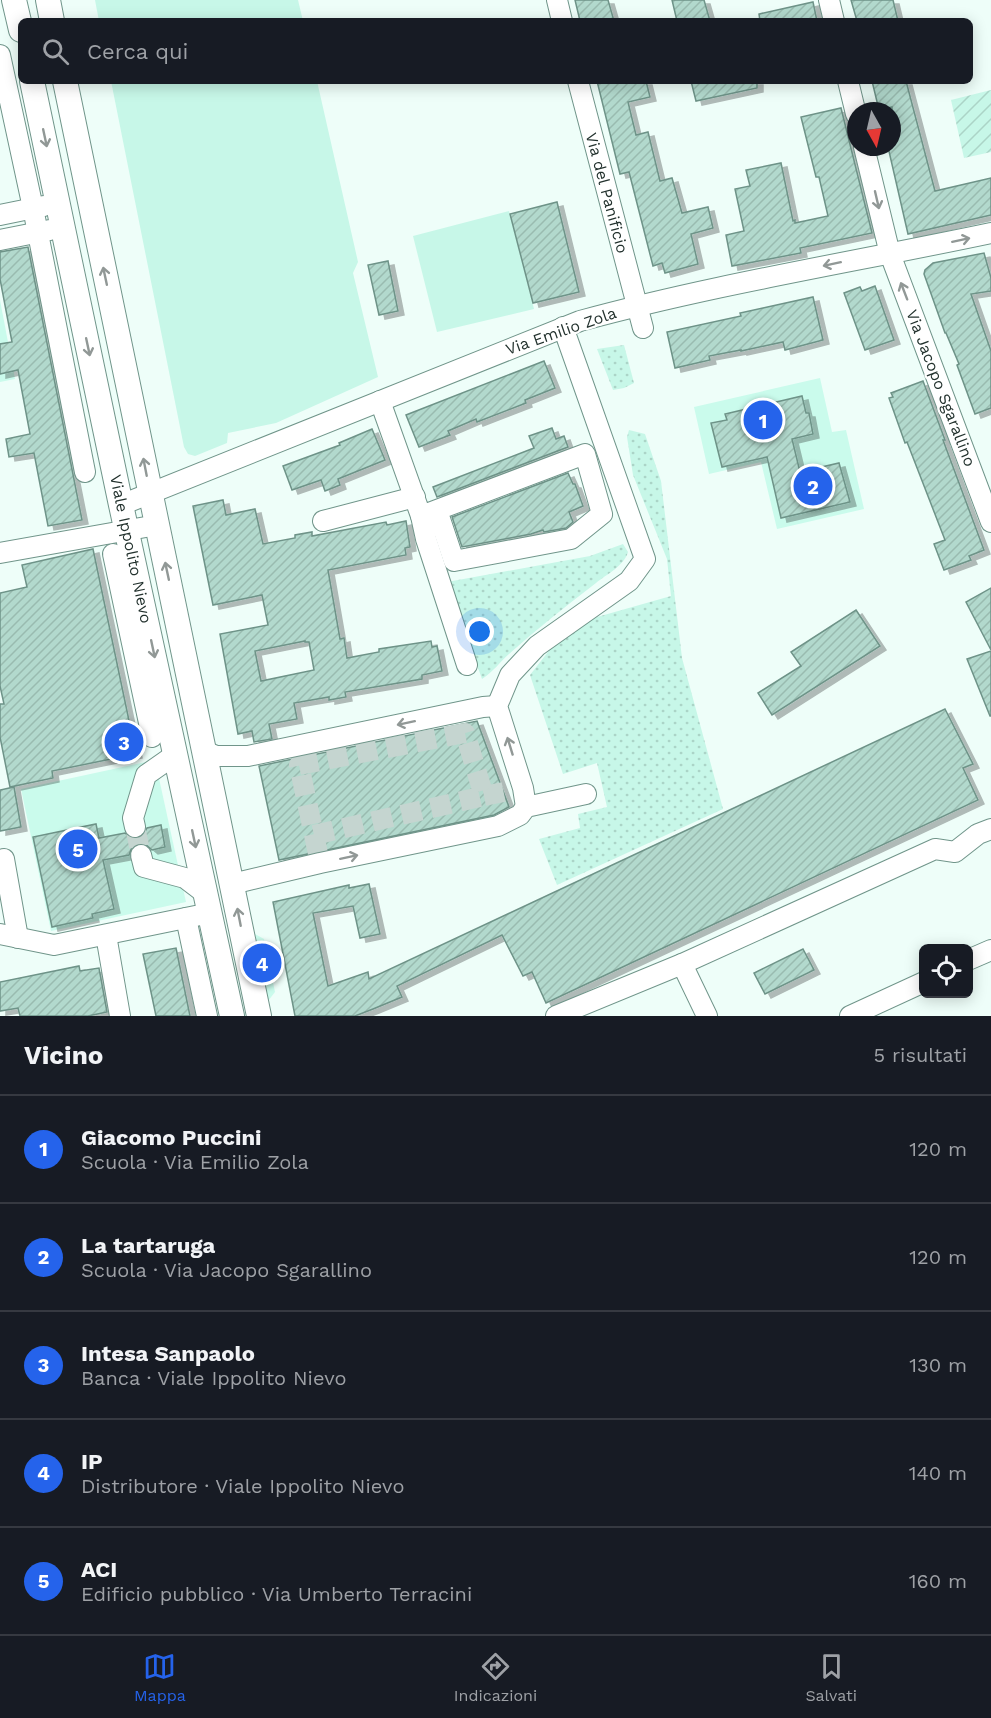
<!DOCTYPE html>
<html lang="it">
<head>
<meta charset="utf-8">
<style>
	:root { --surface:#171b24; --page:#242831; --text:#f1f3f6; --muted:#9ea1a6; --line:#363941; --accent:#2563eb }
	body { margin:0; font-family:"Work Sans",sans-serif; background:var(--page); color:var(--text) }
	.controls { position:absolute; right:18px; bottom:18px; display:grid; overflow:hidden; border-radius:9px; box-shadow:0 3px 15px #0003 }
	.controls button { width:54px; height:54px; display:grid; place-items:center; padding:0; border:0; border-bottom:2px solid var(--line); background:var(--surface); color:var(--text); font:30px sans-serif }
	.compass { position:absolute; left:847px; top:102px; width:54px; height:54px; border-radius:50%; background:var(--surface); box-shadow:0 3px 15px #0003; rotate:172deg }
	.you { position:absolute; left:480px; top:632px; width:21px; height:21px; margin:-15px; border:4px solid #fff; border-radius:50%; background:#1a73e8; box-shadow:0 0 0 9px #1a73e833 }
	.badge { display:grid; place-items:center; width:39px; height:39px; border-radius:50%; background:var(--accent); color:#fff; font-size:20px; font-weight:700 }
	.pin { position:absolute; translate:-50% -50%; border:3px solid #fff; box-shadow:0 2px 6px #0006 }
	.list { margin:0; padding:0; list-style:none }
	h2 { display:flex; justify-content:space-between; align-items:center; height:78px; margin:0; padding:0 24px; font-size:26px }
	h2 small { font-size:20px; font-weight:400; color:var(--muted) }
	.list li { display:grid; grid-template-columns:39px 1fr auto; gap:18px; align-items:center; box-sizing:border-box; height:108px; padding:0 24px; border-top:2px solid var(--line) }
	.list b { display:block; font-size:22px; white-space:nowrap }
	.list p { margin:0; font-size:20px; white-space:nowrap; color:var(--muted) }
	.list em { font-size:20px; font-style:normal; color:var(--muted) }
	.icon { flex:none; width:33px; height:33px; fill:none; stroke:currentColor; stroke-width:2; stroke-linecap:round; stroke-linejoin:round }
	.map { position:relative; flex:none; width:991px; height:1016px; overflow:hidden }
	.search { position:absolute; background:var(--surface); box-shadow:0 3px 15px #0003; left:18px; right:18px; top:18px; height:66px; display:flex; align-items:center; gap:15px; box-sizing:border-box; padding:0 21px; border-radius:9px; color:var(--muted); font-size:22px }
	.sheet { height:618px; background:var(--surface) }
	nav { display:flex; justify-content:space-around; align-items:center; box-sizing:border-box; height:84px; border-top:2px solid var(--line); background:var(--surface); font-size:16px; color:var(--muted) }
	nav a { display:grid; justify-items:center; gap:3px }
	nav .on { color:var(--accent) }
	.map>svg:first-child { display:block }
	.built { fill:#cafbec }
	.grass { fill:url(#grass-dots) }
	.park { fill:#c7f7e8 }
	.garden { fill:url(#garden-furrows) }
	.building { fill:url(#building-hatch); stroke:#6e9388; stroke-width:1.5; fill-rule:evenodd; filter:url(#shadow) }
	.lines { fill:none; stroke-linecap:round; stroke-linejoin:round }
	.minor-tunnel { stroke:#c5d5d0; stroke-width:20; stroke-dasharray:20 10; stroke-linecap:butt }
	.minor-casing { stroke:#70958a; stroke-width:22 }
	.major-casing { stroke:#70958a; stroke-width:26 }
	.minor { stroke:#fff; stroke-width:20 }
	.major { stroke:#fff; stroke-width:24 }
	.oneway { stroke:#919896 }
	.labels { text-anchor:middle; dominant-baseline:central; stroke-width:4.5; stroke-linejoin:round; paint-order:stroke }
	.street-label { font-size:16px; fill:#23322e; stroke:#fff }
</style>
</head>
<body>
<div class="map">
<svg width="991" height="1016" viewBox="0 0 991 1016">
	<defs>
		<pattern id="grass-dots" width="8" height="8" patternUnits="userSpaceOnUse" patternTransform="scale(1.5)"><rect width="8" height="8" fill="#c7f7e8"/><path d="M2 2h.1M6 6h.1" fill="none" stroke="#abd4c7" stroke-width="1.8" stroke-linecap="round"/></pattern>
		<pattern id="garden-furrows" width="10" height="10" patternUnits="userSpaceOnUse" patternTransform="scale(1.5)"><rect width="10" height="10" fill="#c7f7e8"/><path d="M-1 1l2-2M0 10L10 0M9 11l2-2" fill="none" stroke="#abd4c7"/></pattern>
		<pattern id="building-hatch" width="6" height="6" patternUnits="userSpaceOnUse" patternTransform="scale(1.5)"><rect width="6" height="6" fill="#b2d9cd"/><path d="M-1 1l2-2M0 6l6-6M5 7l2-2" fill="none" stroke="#99bbb0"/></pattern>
		<filter id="shadow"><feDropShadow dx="6" dy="4" stdDeviation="0" flood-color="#0004"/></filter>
	</defs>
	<rect width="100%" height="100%" fill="#eefef9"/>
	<!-- built -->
	<g class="built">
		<polygon points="0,300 15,379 0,382"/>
		<polygon points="820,378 832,432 846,430 864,509 777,529 761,462 709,474 694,407"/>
		<polygon points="155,760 186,902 51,931 21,789"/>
		<polygon points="255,934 264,939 275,992 268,1001"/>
	</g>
	<!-- grass -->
	<g class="grass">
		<polygon points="624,345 634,383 624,388 613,390 597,349"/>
		<polygon points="629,430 645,434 661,481 682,658 723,809 557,885 539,839 580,828 578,814 607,807 597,763 563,774 530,675 569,625 671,596 667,559 633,475 627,437"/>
		<path d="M623 544 628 552C624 566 607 574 596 583 566 606 537 629 509 654 500 662 493 672 482 679L447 582 590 556Z"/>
	</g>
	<!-- park -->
	<g class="park">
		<polygon points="95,0 298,0 303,21 99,21"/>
		<polygon points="111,81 317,81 358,262 353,273 378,377 276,423 228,433 227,443 195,456 188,454 184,447"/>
		<polygon points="509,211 534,309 437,332 413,236"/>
	</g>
	<!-- garden -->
	<polygon class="garden" points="991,90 991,152 964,158 951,100"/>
	<!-- building -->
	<g class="building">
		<polygon points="575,0 608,0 614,21 580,21"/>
		<polygon points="672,0 704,0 710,21 677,21"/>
		<polygon points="851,0 893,0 898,21 857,21"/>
		<polygon points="813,2 817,21 760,21 759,14"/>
		<polygon points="597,81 646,81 650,97 628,102 636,135 648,132 660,181 672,178 682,213 708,207 713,228 691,234 698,264 665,273 662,263 653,266 629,172 620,174"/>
		<polygon points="691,81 757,81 757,88 696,101"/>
		<polygon points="872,81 906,81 935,191 991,178 991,215 908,234 888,147 892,147 892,107 879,110"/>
		<polygon points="841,108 872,233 800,248 801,253 732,266 726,235 744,231 735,189 750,186 746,170 781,163 793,221 795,220 795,223 828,216 819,177 816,177 801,117"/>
		<polygon points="557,202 579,292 533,303 510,214"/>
		<polygon points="28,247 82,520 48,526 34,453 9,457 6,439 30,434 18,370 0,374 0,344 12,342 0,279 0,252"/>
		<polygon points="984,253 991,278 991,291 971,294 991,351 991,408 975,414 957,365 959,364 946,333 945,333 924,274 925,270 933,263"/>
		<polygon points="388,261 398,311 379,315 368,265"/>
		<polygon points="875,286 894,340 865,350 844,293 860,287 862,291"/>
		<polygon points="813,297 823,340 785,350 783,342 741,351 741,350 709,356 710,360 675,368 667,332 741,316 740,313"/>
		<polygon points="544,361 555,388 525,400 526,403 477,422 476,419 448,431 450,435 419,447 406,415"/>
		<polygon points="923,381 945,440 943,440 984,550 969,556 971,560 944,570 934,544 945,540 907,442 905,443 889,398 893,397 891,393"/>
		<polygon points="802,396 806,413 809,413 813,434 792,439 800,472 839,463 850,502 781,518 767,457 722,467 711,423 727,420 725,414"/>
		<polygon points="552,428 556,439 564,436 568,447 437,497 433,487 534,448 529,436"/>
		<polygon points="372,429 385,460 338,479 340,485 325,491 321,480 292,490 283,466 340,445 339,443"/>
		<polygon points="568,473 573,484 575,484 583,506 569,512 573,522 566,528 544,532 543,530 531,534 462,547 452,517"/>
		<path d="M223 500 226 515 255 509 263 544 295 538V535L312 532V536L386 522 387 525 406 521 410 547 405 548 406 555 328 570 340 639 344 638 347 658 379 652V649L431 641 432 647 437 646 442 671 422 675V679L345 692 346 697 329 700V697L294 703 297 719 269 724 272 739 254 742 252 731 238 734 220 634 268 625 262 595 213 605 193 506ZM305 641V642H309L314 670 261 681 255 651Z"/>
		<polygon points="93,549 136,754 52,771 53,778 10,787 0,737 0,704 4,704 0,686 0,593 27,587 22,565"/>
		<polygon points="991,588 991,650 966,602"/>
		<polygon points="856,610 880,646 772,715 758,693 801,666 791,652"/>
		<polygon points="991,651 991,716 990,716 967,659"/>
		<polygon points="945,709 973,764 963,768 978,800 546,1003 532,972 523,976 502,935 397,986 402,997 373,1009 355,1016 295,1016 273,902 349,885 349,888 369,884 380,934 360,938 353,906 313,913 328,986 368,972 369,979"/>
		<polygon points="477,721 509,807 494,815 279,860 259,766"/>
		<polygon points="14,787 21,827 0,831 0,790"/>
		<polygon points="96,824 99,838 125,833 131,838 137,839 143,835 147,828 161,825 165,847 152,850 145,844 139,843 132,847 129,855 103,860 114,909 92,914 93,918 52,927 33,837"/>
		<polygon points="176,948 190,1016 156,1016 143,954"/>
		<polygon points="803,949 814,970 765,994 754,973"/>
		<polygon points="79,966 80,971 99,968 107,1012 88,1016 20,1016 18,1008 0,1011 0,982"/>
	</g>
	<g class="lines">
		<!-- minor-tunnel -->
		<g class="minor-tunnel">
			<polyline points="484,796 523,788"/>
			<polyline points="135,827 141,855"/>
			<polyline points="314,835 484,796 465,733 299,765 320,863"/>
		</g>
		<!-- minor casing -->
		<g class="minor-casing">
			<g id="minor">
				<polyline points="557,0 562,21"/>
				<polyline points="829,0 834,21"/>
				<polyline points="0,55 33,208 85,472"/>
				<polyline points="578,81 643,328"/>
				<polyline points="848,81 856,114"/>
				<polyline points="864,147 890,254 991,522"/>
				<polyline points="0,215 44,206"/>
				<polyline points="0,240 50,230"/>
				<polyline points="380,401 421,516 585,454 602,514 571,539 454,561 437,510"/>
				<path d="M121 505 580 321C716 284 854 262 991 233"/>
				<polyline points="421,516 426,539 467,665"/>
				<polyline points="323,521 415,497"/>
				<polyline points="0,553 157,525"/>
				<polyline points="113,554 152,737"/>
				<polyline points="204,751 216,756 248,756 483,707 497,706"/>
				<polyline points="526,807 523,788 497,706 510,675 537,646 629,581 645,559 563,327"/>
				<polyline points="135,827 133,818 146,775 176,754"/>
				<polyline points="141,855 144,867 185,878 206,894"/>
				<polyline points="0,860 4,859 18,938"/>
				<polyline points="232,884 320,863 498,826 520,815 526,807 586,794"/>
				<polyline points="186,918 207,1016"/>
				<polyline points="0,934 54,945 210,913"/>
				<polyline points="106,935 120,1016"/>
				<polyline points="968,960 991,950"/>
				<polyline points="682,964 707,1016"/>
				<polyline points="556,1016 682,964 935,849 955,852 978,834 991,829"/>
				<polyline points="850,1016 924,982"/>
			</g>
		</g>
		<!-- major casing -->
		<g class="major-casing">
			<g id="major">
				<polyline points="14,0 21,30"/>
				<polyline points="48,0 52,21"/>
				<polyline points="32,81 121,505 232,1016"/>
				<polyline points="65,81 259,1016"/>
			</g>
		</g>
		<!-- minor -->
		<use href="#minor" class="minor"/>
		<!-- major -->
		<use href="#major" class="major"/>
	</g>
	<!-- one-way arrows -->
	<defs><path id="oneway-shaft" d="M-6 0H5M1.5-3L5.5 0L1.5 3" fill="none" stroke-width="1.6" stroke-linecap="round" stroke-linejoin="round" transform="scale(1.5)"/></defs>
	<g class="oneway">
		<use href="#oneway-shaft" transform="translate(45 138) rotate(78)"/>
		<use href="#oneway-shaft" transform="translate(877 200) rotate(77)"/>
		<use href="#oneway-shaft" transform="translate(961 240) rotate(-12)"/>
		<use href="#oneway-shaft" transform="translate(832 264) rotate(168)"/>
		<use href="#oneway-shaft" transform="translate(105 276) rotate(-102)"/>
		<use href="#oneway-shaft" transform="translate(904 291) rotate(-111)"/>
		<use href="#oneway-shaft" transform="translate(88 347) rotate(78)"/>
		<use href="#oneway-shaft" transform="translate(145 467) rotate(-101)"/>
		<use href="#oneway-shaft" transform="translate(167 571) rotate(-102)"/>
		<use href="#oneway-shaft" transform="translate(153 649) rotate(78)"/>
		<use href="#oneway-shaft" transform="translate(406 723) rotate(168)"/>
		<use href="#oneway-shaft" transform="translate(510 746) rotate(-107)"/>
		<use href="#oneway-shaft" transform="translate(194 839) rotate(78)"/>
		<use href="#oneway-shaft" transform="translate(349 857) rotate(-12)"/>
		<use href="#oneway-shaft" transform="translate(239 917) rotate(-101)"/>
	</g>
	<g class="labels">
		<!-- street labels -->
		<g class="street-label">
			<text transform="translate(607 193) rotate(75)">Via del Panificio</text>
			<text transform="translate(561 331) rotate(-19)">Via Emilio Zola</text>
			<text transform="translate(941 388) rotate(69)">Via Jacopo Sgarallino</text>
			<text transform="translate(131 549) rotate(78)">Viale Ippolito Nievo</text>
		</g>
	</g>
</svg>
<div class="controls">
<button><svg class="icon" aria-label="locate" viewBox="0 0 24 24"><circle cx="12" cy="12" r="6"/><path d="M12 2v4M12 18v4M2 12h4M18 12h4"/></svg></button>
</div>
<svg class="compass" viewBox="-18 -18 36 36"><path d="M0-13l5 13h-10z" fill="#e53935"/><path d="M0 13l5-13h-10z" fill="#9ea1a6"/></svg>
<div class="you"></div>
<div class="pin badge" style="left:763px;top:420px">1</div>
<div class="pin badge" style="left:813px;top:486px">2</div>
<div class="pin badge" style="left:124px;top:742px">3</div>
<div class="pin badge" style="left:262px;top:963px">4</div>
<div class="pin badge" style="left:78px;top:849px">5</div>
<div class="search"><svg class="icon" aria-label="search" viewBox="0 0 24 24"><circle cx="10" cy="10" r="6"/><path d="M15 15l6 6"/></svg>Cerca qui</div>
</div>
<section class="sheet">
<h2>Vicino<small>5 risultati</small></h2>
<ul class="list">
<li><span class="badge">1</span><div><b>Giacomo Puccini</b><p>Scuola · Via Emilio Zola</p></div><em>120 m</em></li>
<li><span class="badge">2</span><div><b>La tartaruga</b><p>Scuola · Via Jacopo Sgarallino</p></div><em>120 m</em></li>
<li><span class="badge">3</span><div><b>Intesa Sanpaolo</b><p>Banca · Viale Ippolito Nievo</p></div><em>130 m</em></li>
<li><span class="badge">4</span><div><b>IP</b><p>Distributore · Viale Ippolito Nievo</p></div><em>140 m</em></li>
<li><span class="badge">5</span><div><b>ACI</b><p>Edificio pubblico · Via Umberto Terracini</p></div><em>160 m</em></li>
</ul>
</section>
<nav>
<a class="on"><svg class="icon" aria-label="map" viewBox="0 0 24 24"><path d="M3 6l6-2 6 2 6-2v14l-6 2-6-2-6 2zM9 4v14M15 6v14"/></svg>Mappa</a>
<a><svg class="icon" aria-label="directions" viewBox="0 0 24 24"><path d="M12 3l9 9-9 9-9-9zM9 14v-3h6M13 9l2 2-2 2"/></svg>Indicazioni</a>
<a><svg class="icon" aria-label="saved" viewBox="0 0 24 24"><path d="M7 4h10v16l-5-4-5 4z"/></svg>Salvati</a>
</nav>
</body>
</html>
